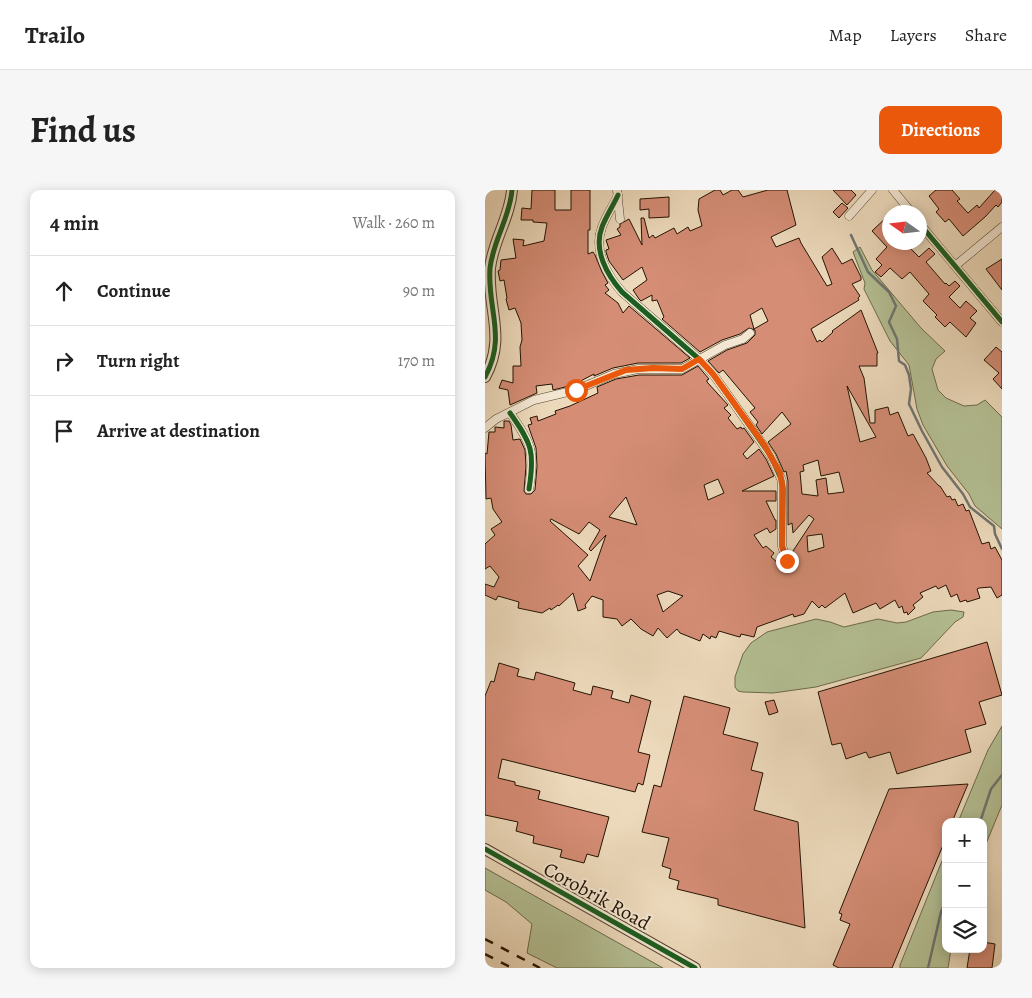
<!DOCTYPE html>
<html lang="en">
<head>
<meta charset="utf-8">
<style>
	:root { --surface:#fff; --page:#f6f6f6; --text:#222; --muted:#767676; --line:#e0e0e0; --accent:#ea580c }
	body { margin:0; font-family:Alegreya,serif; background:var(--page); color:var(--text) }
	.controls { position:absolute; right:15px; bottom:15px; display:grid; overflow:hidden; border-radius:10px; box-shadow:0 2px 12px #0003 }
	.controls button { width:45px; height:45px; display:grid; place-items:center; padding:0; border:0; border-bottom:1px solid var(--line); background:var(--surface); color:var(--text); font:25px sans-serif }
	.compass { position:absolute; left:397px; top:15px; width:45px; height:45px; border-radius:50%; background:var(--surface); box-shadow:0 2px 12px #0003; rotate:284deg }
	.stop { position:absolute; width:15px; height:15px; margin:-11px; border:4px solid #ea580c; border-radius:50%; background:#fff }
	.stop.end { background:#ea580c; border-color:#fff; box-shadow:0 1px 5px #0008 }
	.list { margin:0; padding:0; list-style:none }
	h2 { display:flex; justify-content:space-between; align-items:center; height:65px; margin:0; padding:0 20px; font-size:21px }
	h2 small { font-size:16px; font-weight:400; color:var(--muted) }
	.list li { display:grid; grid-template-columns:32px 1fr auto; gap:15px; align-items:center; box-sizing:border-box; height:70px; padding:0 20px; border-top:1px solid var(--line) }
	.list b { display:block; font-size:19px; white-space:nowrap }
	.list em { font-size:16px; font-style:normal; color:var(--muted) }
	.icon { flex:none; width:28px; height:28px; fill:none; stroke:currentColor; stroke-width:2; stroke-linecap:round; stroke-linejoin:round }
	.map { position:relative; flex:none; width:517px; height:778px; overflow:hidden; border-radius:10px }
	header { display:flex; align-items:center; gap:30px; box-sizing:border-box; height:70px; padding:0 25px; background:var(--surface); border-bottom:1px solid var(--line) }
	header strong { font-size:24px }
	nav { display:flex; gap:28px; margin-inline-start:auto; font-size:18px }
	.intro { display:flex; align-items:center; justify-content:space-between; box-sizing:border-box; height:120px; padding:0 30px }
	h1 { margin:0; font-size:35px }
	.button { padding:12px 22px; border-radius:10px; background:var(--accent); color:#fff; font-size:18px; font-weight:700 }
	main { display:flex; gap:30px; padding:0 30px }
	aside { flex:1; background:var(--surface); border-radius:10px; box-shadow:0 2px 12px #0003 }
	.map>svg:first-child { display:block }
	.green { fill:#b4c094; stroke:#6c6a4a }
	.lines { fill:none; stroke-linecap:round; stroke-linejoin:round }
	.stream { stroke:#6e7571; stroke-width:2.5 }
	.building { fill:#d58d76; stroke:#231300; fill-rule:evenodd }
	.minor-casing { stroke:#56452f; stroke-width:9 }
	.tertiary-casing { stroke:#56452f; stroke-width:12 }
	.minor { stroke:#f3e7d3; stroke-width:8 }
	.tertiary { stroke:#f3e7d3; stroke-width:10 }
	.rail { stroke:#231300; stroke-width:2.5; stroke-dasharray:9 9; stroke-linecap:butt }
	.cycleway-casing { stroke:#f3e7d3; stroke-width:8 }
	.cycleway { stroke:#1b5e20; stroke-width:5 }
	.route { stroke:#ea580c; stroke-width:6 }
	.labels { text-anchor:middle; dominant-baseline:central; stroke-width:4; stroke-linejoin:round; paint-order:stroke }
	.street-label { font-size:20px; fill:#231300; stroke:#f3e7d3 }
</style>
</head>
<body>
<header>
<strong>Trailo</strong>
<nav><a>Map</a><a>Layers</a><a>Share</a></nav>
</header>
<div class="intro"><h1>Find us</h1><a class="button">Directions</a></div>
<main>
<aside>
<h2>4 min<small>Walk · 260 m</small></h2>
<ul class="list">
<li><svg class="icon" aria-label="ahead" viewBox="0 0 24 24"><path d="M12 20V5M6 11l6-6 6 6"/></svg><div><b>Continue</b></div><em>90 m</em></li>
<li><svg class="icon" aria-label="right" viewBox="0 0 24 24"><path d="M7 20v-9h11M14 6l5 5-5 5"/></svg><div><b>Turn right</b></div><em>170 m</em></li>
<li><svg class="icon" aria-label="arrive" viewBox="0 0 24 24"><path d="M6 21V4h12l-3 4 3 4H6"/></svg><div><b>Arrive at destination</b></div></li>
</ul>
</aside>
<div class="map">
<svg width="517" height="778" viewBox="0 0 517 778">
	<rect width="100%" height="100%" fill="#eddabc"/>
	<filter id="stains"><feTurbulence type="fractalNoise" baseFrequency=".004" numOctaves="4"/><feColorMatrix values="0 0 0 0 .2 0 0 0 0 .09 0 0 0 0 .02 0 0 0 .5 -.17"/></filter>
	<radialGradient id="worn" r=".72"><stop offset=".6" stop-color="#630" stop-opacity="0"/><stop offset="1" stop-color="#630" stop-opacity=".3"/></radialGradient>
	<!-- green -->
	<g class="green">
		<polygon points="375,57 387,80 436,138 460,161 451,169 447,179 453,200 461,208 479,216 492,215 500,210 517,227 517,339 490,316 484,304 462,276 438,235 432,219 424,175 405,151 379,99 380,93 368,62"/>
		<polygon points="466,420 479,422 478,427 470,432 436,468 331,497 288,503 258,502 253,501 250,497 250,487 258,464 266,453 282,442 331,429 345,432 359,437 393,429 412,433 421,432 448,422"/>
		<polygon points="517,536 517,615 498,661 498,632 473,632 503,560"/>
		<polygon points="461,661 461,759 466,759 463,778 415,778 415,775"/>
		<polygon points="0,678 178,778 72,778 42,763 47,734 21,712 0,700"/>
	</g>
	<g class="lines">
		<!-- stream -->
		<g class="stream">
			<polyline points="366,45 383,82 404,102 411,116 404,132 412,149 414,171 420,175 424,185 426,199 424,214 437,241 457,277 478,304 485,317 509,336 510,344 517,359"/>
			<polyline points="495,632 506,599 517,585"/>
			<polyline points="443,778 456,722 461,710"/>
		</g>
	</g>
	<!-- building -->
	<g class="building">
		<polygon points="47,0 70,0 70,20 86,20 86,0 105,0 105,40 103,40 103,64 108,62 110,65 117,82 123,93 120,95 124,100 120,103 133,113 138,123 144,116 205,168 196,173 153,173 128,178 109,186 109,184 88,195 68,200 67,194 51,196 52,203 25,215 23,200 14,198 17,190 28,193 28,176 36,176 35,157 37,150 36,133 30,118 24,120 21,109 22,108 19,90 15,91 13,81 15,80 16,70 31,68 28,49 39,50 38,56 59,51 62,33 48,32 48,30 36,30 37,18 46,19"/>
		<path d="M230 0H235L238 5 247 0H253L258 7 283 0H302L311 35 286 47 291 57 314 48 316 53 342 96 347 94 337 67 347 58 357 74 367 69 376 87V90L367 94 375 106 373 108 374 110 326 139 332 152 335 150 337 152 348 142 347 141 376 120 393 163H392V176H374L379 188 385 233H390V220L403 217 405 225 413 222 423 246 428 244 441 268 446 281 442 283 454 296H455L462 307 465 306 467 310 470 309 473 316 478 314 481 321 484 320 497 354 504 352 506 359 510 357 517 370V405L512 408 506 397 494 398 492 399 495 408 482 412 481 410 475 412 472 404 466 407 461 395 453 399 451 396 435 403 438 407 428 415 430 418 423 425 422 422 419 423 417 416 414 418 410 410 395 419 391 413 368 423 360 403 340 418 337 415 334 418 327 411 319 424 309 427 308 424 272 437 269 447 256 444 255 447 251 446 234 441 231 448 226 446 225 449 218 444 215 451 195 443 192 439 182 448 173 438 168 446 156 439 146 429 137 436 132 429 118 427V410L107 406 100 415 101 418 93 421 88 403 74 416 73 415 66 420 65 418 57 423 33 418 34 412 13 406 11 410 0 405V394L9 397 14 387 5 376 0 379V354L10 345 6 339 17 332 8 319 6 308 1 309 0 263 2 264 4 242H10V237L19 238V231H24L26 235 28 250 35 249 40 260 41 276 39 301 41 304H46L50 300 52 276 51 258 43 235 47 234 45 228 52 226 53 231 71 224 70 221 85 216 113 203 112 197 131 189 154 185H197L213 176 224 189 222 190V192L243 215 239 218 246 225 243 228 252 239 256 237 257 239 259 238 269 252 258 264 262 269 274 259 281 269 289 286 257 301H291V311H281L290 330H291V339L285 343 282 338 269 345 278 358 281 356 289 363 286 367 298 377 306 374 307 370 306 364 329 329 324 325 308 343 307 333 303 335V291L301 281 299 282 291 264 283 252 306 234 297 222 277 244 271 235 273 232 265 222 270 218 238 180 234 183 223 171 242 160 262 153 270 145V140L264 138 255 144 237 150 215 162 177 129 179 127 172 110 167 111V105L156 111 154 109 148 100 162 90 157 77 138 90 124 71 121 62V60L124 59 121 50 136 45 132 39 135 37V34L144 29 157 55 156 28H159L164 48 168 45 170 48 189 38 192 44 203 37 205 41 217 36 213 20 214 9ZM277 118 283 131 269 139 265 125ZM362 196 391 247 375 252ZM333 270 336 286 354 282 359 302 343 304 341 288 331 290 333 306 317 304 315 282 319 281 318 275ZM233 289 239 303 223 310 219 295ZM141 307 152 335 124 327ZM66 329 94 344 104 332 115 340 104 359 106 361 121 345 105 391 93 376 103 365 65 331ZM337 344 339 357 323 362 322 346ZM183 401 198 406 178 422 172 405Z"/>
		<polygon points="348,0 366,0 371,5 362,15"/>
		<polygon points="451,0 467,0 475,9 472,11 483,23 492,15 494,18 510,0 517,0 517,12 513,17 511,15 500,27 478,46 464,29 460,32 451,22 454,19 444,6"/>
		<polygon points="184,7 184,27 164,28 164,19 155,20 155,9"/>
		<polygon points="357,13 363,18 354,28 348,22"/>
		<polygon points="404,25 404,52 428,52 424,57 434,67 444,58 450,64 441,72 460,94 461,93 464,96 470,91 475,96 464,107 475,118 481,111 492,121 485,128 491,133 481,147 465,132 460,137 450,127 452,125 438,111 444,104 425,82 417,89 405,78 396,87 390,82 397,75 391,69 402,57 387,41"/>
		<polygon points="517,69 517,100 501,79"/>
		<polygon points="511,157 517,162 517,199 508,189 514,183 499,170"/>
		<polygon points="502,452 517,505 494,512 501,534 480,540 486,562 412,584 405,562 384,568 381,562 361,569 356,553 347,555 333,502"/>
		<polygon points="14,473 34,479 32,486 49,490 51,482 90,493 88,500 106,505 108,496 128,501 126,508 144,513 146,505 166,511 153,562 165,565 158,595 153,593 150,602 17,569 13,588 30,592 30,595 55,601 53,609 124,627 113,667 102,664 99,673 75,667 77,660 48,653 49,646 31,641 33,632 0,625 0,506 6,491 9,492"/>
		<polygon points="199,506 245,518 238,544 273,553 266,580 278,583 269,620 313,632 320,738 233,715 233,709 192,699 194,691 184,688 186,679 177,676 184,648 157,642 169,595 176,597"/>
		<polygon points="289,510 293,522 284,525 280,512"/>
		<polygon points="483,594 467,632 461,632 461,648 407,778 354,778 348,775 365,734 355,730 357,724 354,723 404,599"/>
		<polygon points="498,752 510,754 507,778 482,778 485,759 498,759"/>
	</g>
	<g class="lines">
		<!-- minor casing -->
		<g class="minor-casing">
			<g id="minor">
				<polyline points="132,0 135,29"/>
				<polyline points="408,0 426,22"/>
				<path d="M133 5C128 16 121 26 117 37 108 60 122 85 137 102L214 169 228 184 286 266 297 291V356L302 371"/>
				<polyline points="364,26 387,0"/>
				<polyline points="434,33 517,132"/>
				<polyline points="470,76 517,37"/>
				<path d="M25 223C47 254 50 262 44 299"/>
				<polyline points="0,238 11,229 49,210 91,200 129,184 153,179 197,179 240,155 258,149 265,143"/>
			</g>
		</g>
		<!-- tertiary casing -->
		<g class="tertiary-casing">
			<g id="tertiary">
				<path d="M0 187C22 147 2 119 5 78 8 51 25 27 27 0"/>
				<polyline points="0,659 210,778"/>
			</g>
		</g>
		<!-- minor -->
		<use href="#minor" class="minor"/>
		<!-- tertiary -->
		<use href="#tertiary" class="tertiary"/>
		<!-- rail -->
		<g class="rail">
			<polyline points="0,749 55,778"/>
			<polyline points="0,764 27,778"/>
		</g>
		<!-- cycleway casing -->
		<g class="cycleway-casing">
			<g id="cycleway">
				<path d="M133 5C128 16 121 26 117 37 108 60 122 85 137 102L214 169 228 184 286 266 297 291V356L302 371"/>
				<polyline points="434,33 517,132"/>
				<path d="M0 187C22 147 2 119 5 78 8 51 25 27 27 0"/>
				<path d="M25 223C47 254 50 262 44 299"/>
				<polyline points="0,659 210,778"/>
			</g>
		</g>
		<!-- cycleway -->
		<use href="#cycleway" class="cycleway"/>
	</g>
	<g class="lines">
		<!-- route -->
		<polyline class="route" points="91,200 141,180 168,178 197,179 214,169 228,184 280,256 295,283 298,299 297,356 302,371"/>
	</g>
	<g class="labels">
		<!-- street labels -->
		<g class="street-label">
			<text transform="translate(112 706) rotate(29)">Corobrik Road</text>
		</g>
	</g>
	<rect width="100%" height="100%" filter="url(#stains)"/>
	<rect width="100%" height="100%" fill="url(#worn)"/>
</svg>
<div class="controls">
<button>+</button>
<button>−</button>
<button><svg class="icon" aria-label="layers" viewBox="0 0 24 24"><path d="M12 4l9 5-9 5-9-5zM3 14l9 5 9-5"/></svg></button>
</div>
<svg class="compass" viewBox="-18 -18 36 36"><path d="M0-13l5 13h-10z" fill="#e53935"/><path d="M0 13l5-13h-10z" fill="#767676"/></svg>
<div class="stop" style="left:91px;top:200px"></div>
<div class="stop end" style="left:302px;top:371px"></div>
</div>
</main>
</body>
</html>
